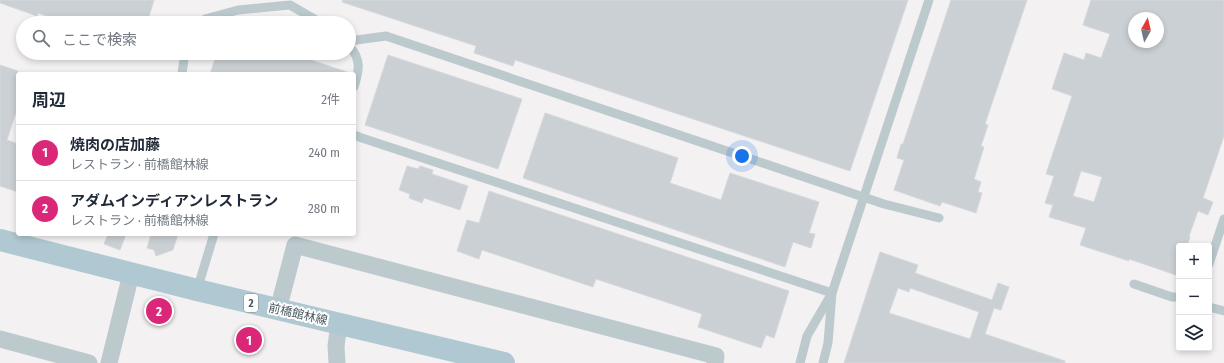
<!DOCTYPE html>
<html lang="ja">
<head>
<meta charset="utf-8">
<style>
	:root { --surface:#fff; --page:#f2f2f3; --text:#1f2937; --muted:#747a83; --line:#e0e1e3; --accent:#db2777 }
	body { margin:0; font-family:"Fira Sans Condensed","Noto Sans JP",sans-serif; background:var(--page); color:var(--text) }
	.controls { position:absolute; right:12px; bottom:12px; display:grid; overflow:hidden; border-radius:4px; box-shadow:0 2px 6px #0003 }
	.controls button { width:36px; height:36px; display:grid; place-items:center; padding:0; border:0; border-bottom:1px solid var(--line); background:var(--surface); color:var(--text); font:20px sans-serif }
	.compass { position:absolute; left:1128px; top:12px; width:36px; height:36px; border-radius:50%; background:var(--surface); box-shadow:0 2px 6px #0003; rotate:8deg }
	.you { position:absolute; left:742px; top:156px; width:14px; height:14px; margin:-10px; border:3px solid #fff; border-radius:50%; background:#1a73e8; box-shadow:0 0 0 6px #1a73e833 }
	.badge { display:grid; place-items:center; width:26px; height:26px; border-radius:50%; background:var(--accent); color:#fff; font-size:13px; font-weight:700 }
	.pin { position:absolute; translate:-50% -50%; border:2px solid #fff; box-shadow:0 1px 4px #0006 }
	.list { margin:0; padding:0; list-style:none }
	h2 { display:flex; justify-content:space-between; align-items:center; height:52px; margin:0; padding:0 16px; font-size:17px }
	h2 small { font-size:13px; font-weight:400; color:var(--muted) }
	.list li { display:grid; grid-template-columns:26px 1fr auto; gap:12px; align-items:center; box-sizing:border-box; height:56px; padding:0 16px; border-top:1px solid var(--line) }
	.list b { display:block; font-size:15px; white-space:nowrap }
	.list p { margin:0; font-size:13px; white-space:nowrap; color:var(--muted) }
	.list em { font-size:13px; font-style:normal; color:var(--muted) }
	.icon { flex:none; width:22px; height:22px; fill:none; stroke:currentColor; stroke-width:2; stroke-linecap:round; stroke-linejoin:round }
	.map { position:relative; flex:none; width:1224px; height:363px; overflow:hidden }
	.search { position:absolute; background:var(--surface); box-shadow:0 2px 6px #0003; left:16px; top:16px; width:340px; height:44px; display:flex; align-items:center; gap:10px; box-sizing:border-box; padding:0 14px; border-radius:22px; color:var(--muted); font-size:15px }
	.panel { position:absolute; background:var(--surface); box-shadow:0 2px 6px #0003; left:16px; top:72px; width:340px; height:164px; border-radius:4px }
	.map>svg:first-child { display:block }
	.building { fill:#cbd0d4; stroke:#d5d9dd; fill-rule:evenodd }
	.lines { fill:none; stroke-linecap:round; stroke-linejoin:round }
	.lane { stroke:#bccace; stroke-width:9 }
	.street { stroke:#bccace; stroke-width:17 }
	.primary { stroke:#b0c8d1; stroke-width:22 }
	.labels { text-anchor:middle; dominant-baseline:central; stroke-width:4; stroke-linejoin:round; paint-order:stroke }
	.shield { fill:#fff; stroke:#7f8c90; stroke-width:1 }
	.shield-label { font-size:11px; font-weight:bold; fill:#485a60 }
	.street-label { font-size:12px; fill:#485a60; stroke:#fff }
</style>
</head>
<body>
<div class="map">
<svg width="1224" height="363" viewBox="0 0 1224 363">
	<rect width="100%" height="100%" fill="#f3f1f2"/>
	<!-- building -->
	<g class="building">
		<polygon points="0,0 154,0 147,23 68,23 38,13 37,16 0,3"/>
		<polygon points="343,0 908,0 850,171 515,60 513,66 474,53 476,46 342,2"/>
		<polygon points="951,0 1027,0 985,124 988,125 981,146 984,147 974,179 981,182 978,192 982,193 976,213 942,202 940,206 894,190 904,160 897,158 901,144 903,144"/>
		<path d="M1091 0H1224V136L1203 198 1213 202 1208 215 1198 211 1189 236 1190 237 1187 246H1179V276L1129 259V261L1080 245 1086 228 1049 217 1053 205 1045 203 1054 176 1046 174 1072 96 1052 89 1064 53 1084 60 1086 53 1101 58 1110 34 1083 25ZM1134 18H1158V42H1134ZM1081 171 1102 177 1094 202 1073 196Z"/>
		<polygon points="217,53 290,53 347,72 346,74 210,74"/>
		<polygon points="388,55 522,99 498,169 365,125"/>
		<polygon points="0,65 18,71 18,106 7,140 18,144 18,192 0,186"/>
		<polygon points="545,113 678,158 670,183 721,200 730,173 819,202 809,233 815,234 811,248 793,242 785,267 523,178"/>
		<polygon points="407,166 418,169 420,166 433,170 432,174 468,186 460,210 424,198 422,203 409,198 410,194 399,190"/>
		<polygon points="489,191 789,291 774,338 766,335 761,348 698,327 702,314 596,279 593,287 482,250 479,259 457,251 467,220 479,223"/>
		<polygon points="108,234 126,234 120,250 104,244"/>
		<polygon points="151,234 178,234 173,250 156,256 154,250 147,248"/>
		<path d="M880 252 918 265 915 273 992 300 998 283 1009 287 1001 310 994 308 985 334 1065 361V363H844ZM898 288 909 292 910 288 979 312 970 339 889 313Z"/>
	</g>
	<g class="lines">
		<!-- lane -->
		<g class="lane">
			<polyline points="200,23 205,19 238,10 290,5 321,23"/>
			<polyline points="349,41 386,36 884,204 939,218"/>
			<path d="M349 46C362 59 359 71 354 87"/>
			<polyline points="182,74 182,73 185,53"/>
			<polyline points="354,135 362,138 832,293 807,336 800,363"/>
			<polyline points="1209,264 1224,219"/>
			<polyline points="1134,284 1172,297 1179,297"/>
			<polyline points="197,290 214,234"/>
			<polyline points="1209,307 1224,311"/>
			<polyline points="823,363 828,343 832,293 929,0"/>
		</g>
		<!-- street -->
		<g class="street">
			<polyline points="278,310 295,245 716,356 715,363"/>
			<polyline points="0,339 89,363"/>
			<polyline points="109,363 131,274"/>
			<polyline points="337,363 336,346 339,324"/>
		</g>
		<!-- primary -->
		<polyline class="primary" points="0,240 197,290 504,363"/>
	</g>
	<g class="labels">
		<!-- shield labels -->
		<rect class="shield" x="244" y="294" width="14" height="18" rx="3"/>
		<g class="shield-label">
			<text x="251" y="303">2</text>
		</g>
		<!-- street labels -->
		<g class="street-label">
			<text transform="translate(298 314) rotate(13)">前橋館林線</text>
		</g>
	</g>
</svg>
<div class="controls">
<button>+</button>
<button>−</button>
<button><svg class="icon" aria-label="layers" viewBox="0 0 24 24"><path d="M12 4l9 5-9 5-9-5zM3 14l9 5 9-5"/></svg></button>
</div>
<svg class="compass" viewBox="-18 -18 36 36"><path d="M0-13l5 13h-10z" fill="#e53935"/><path d="M0 13l5-13h-10z" fill="#747a83"/></svg>
<div class="you"></div>
<div class="pin badge" style="left:249px;top:340px">1</div>
<div class="pin badge" style="left:159px;top:311px">2</div>
<div class="search"><svg class="icon" aria-label="search" viewBox="0 0 24 24"><circle cx="10" cy="10" r="6"/><path d="M15 15l6 6"/></svg>ここで検索</div>
<section class="panel">
<h2>周辺<small>2件</small></h2>
<ul class="list">
<li><span class="badge">1</span><div><b>焼肉の店加藤</b><p>レストラン · 前橋館林線</p></div><em>240 m</em></li>
<li><span class="badge">2</span><div><b>アダムインディアンレストラン</b><p>レストラン · 前橋館林線</p></div><em>280 m</em></li>
</ul>
</section>
</div>
</body>
</html>
